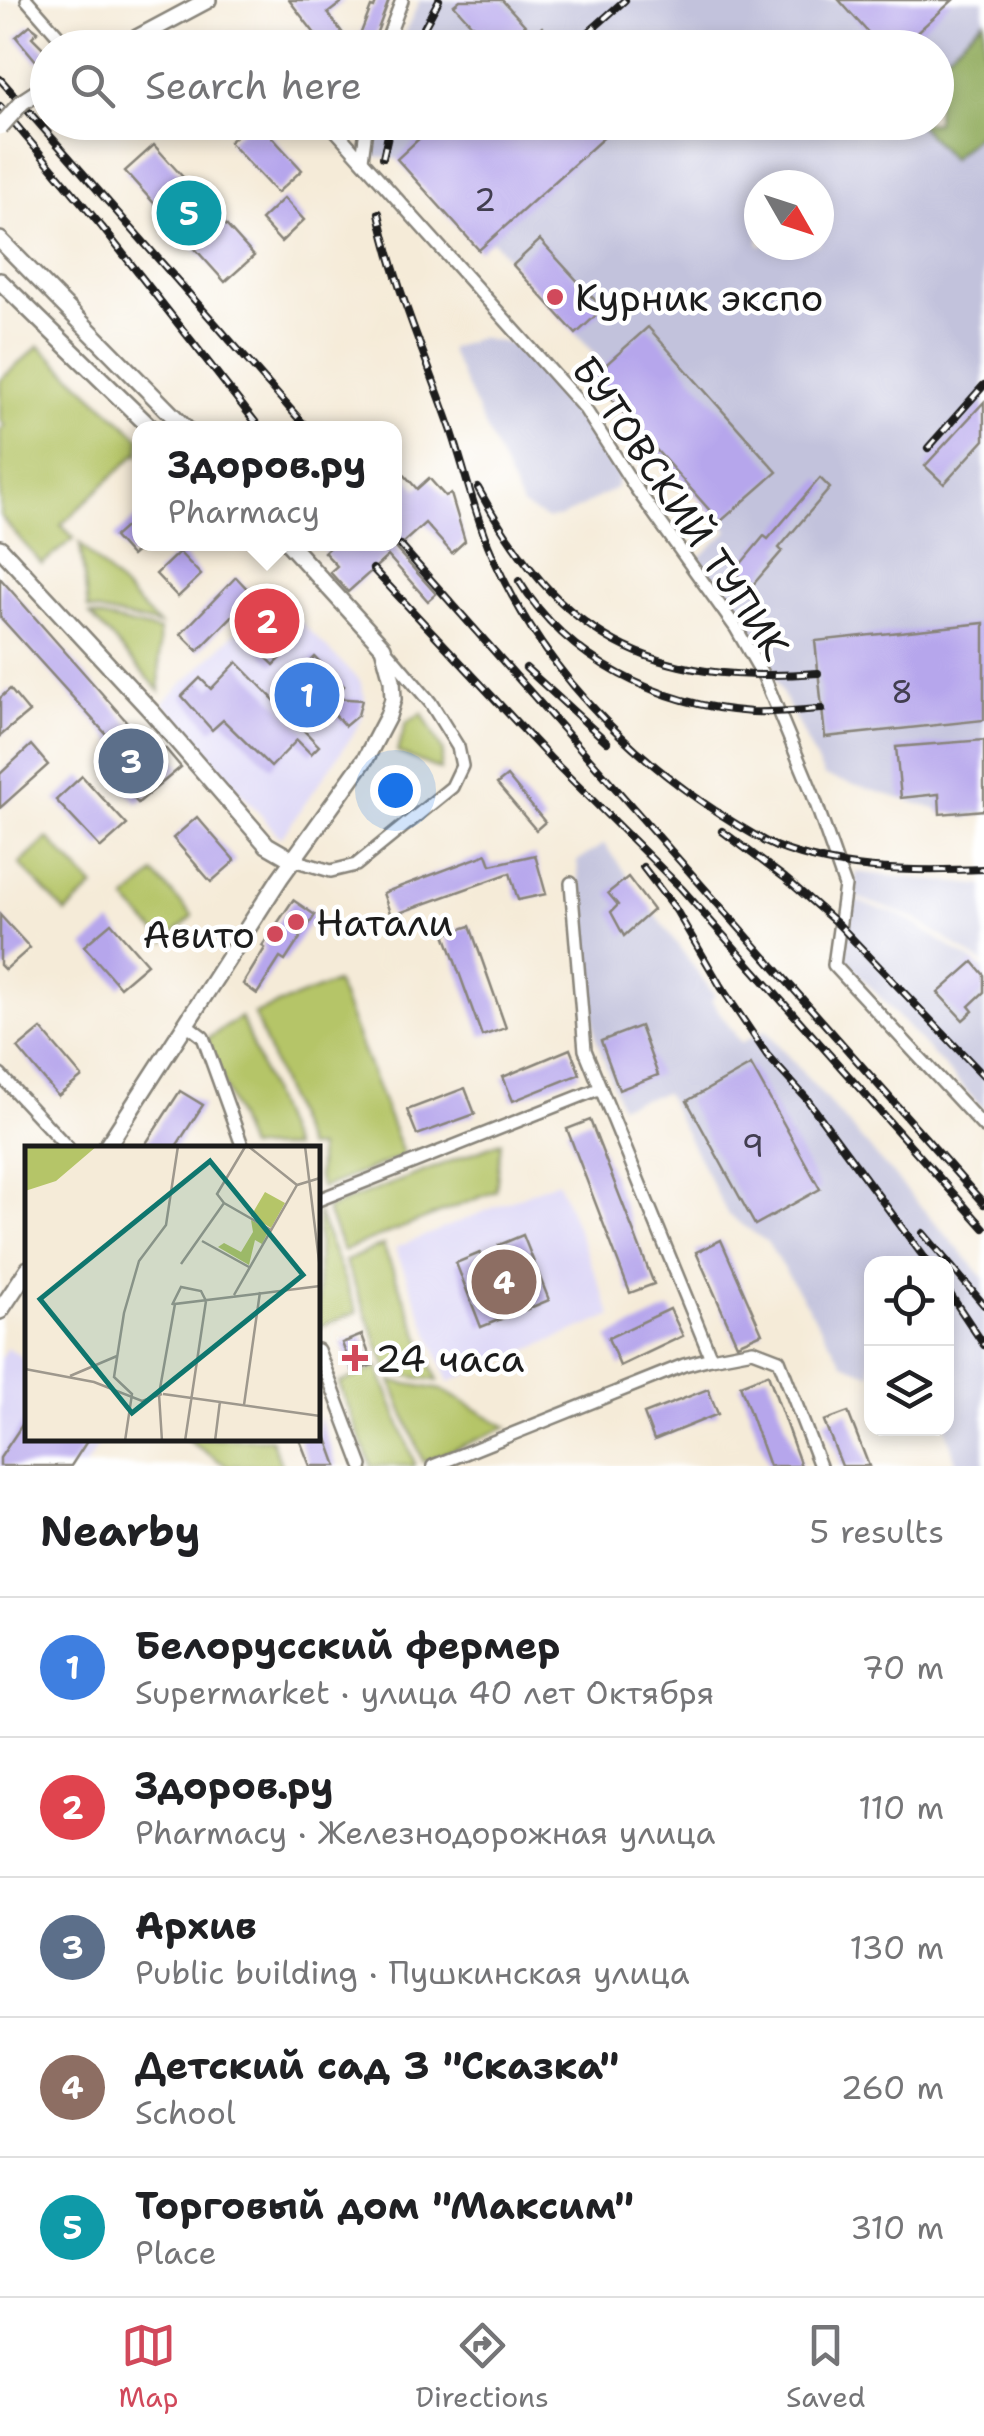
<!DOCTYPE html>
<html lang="en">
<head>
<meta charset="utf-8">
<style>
	:root { --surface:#fff; --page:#f2f2f2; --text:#202124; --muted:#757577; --line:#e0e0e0; --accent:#d1495b }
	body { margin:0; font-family:"Shantell Sans",sans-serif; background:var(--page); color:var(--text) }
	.controls { position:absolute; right:30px; bottom:30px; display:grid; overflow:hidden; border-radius:20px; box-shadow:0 5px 15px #0003 }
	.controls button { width:90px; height:90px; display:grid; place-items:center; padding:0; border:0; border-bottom:2px solid var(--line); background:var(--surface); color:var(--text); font:50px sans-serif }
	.compass { position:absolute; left:744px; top:170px; width:90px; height:90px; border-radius:50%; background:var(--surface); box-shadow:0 5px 15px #0003; rotate:129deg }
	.you { position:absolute; left:395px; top:790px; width:35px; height:35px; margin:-25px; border:8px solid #fff; border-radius:50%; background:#1a73e8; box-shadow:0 0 0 15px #1a73e833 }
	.badge { display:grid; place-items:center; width:65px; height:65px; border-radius:50%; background:var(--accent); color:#fff; font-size:32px; font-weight:700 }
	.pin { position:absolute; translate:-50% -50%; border:5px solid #fff; box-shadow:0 2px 10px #0006 }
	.popup { position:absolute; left:132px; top:421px; width:270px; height:130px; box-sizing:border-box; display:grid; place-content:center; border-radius:20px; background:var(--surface); filter:drop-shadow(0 2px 8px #0005); font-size:32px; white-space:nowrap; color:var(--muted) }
	.popup b { font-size:38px; color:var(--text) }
	.popup::after { content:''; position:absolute; left:50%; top:100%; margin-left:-20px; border:20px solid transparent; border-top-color:var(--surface) }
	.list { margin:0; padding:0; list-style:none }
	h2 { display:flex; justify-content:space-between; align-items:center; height:130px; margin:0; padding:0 40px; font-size:42px }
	h2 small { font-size:32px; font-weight:400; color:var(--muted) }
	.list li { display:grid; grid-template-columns:65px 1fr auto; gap:30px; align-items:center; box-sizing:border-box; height:140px; padding:0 40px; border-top:2px solid var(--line) }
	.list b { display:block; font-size:38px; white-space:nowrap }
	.list p { margin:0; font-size:32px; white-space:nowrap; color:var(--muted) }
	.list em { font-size:32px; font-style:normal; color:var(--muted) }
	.icon { flex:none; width:55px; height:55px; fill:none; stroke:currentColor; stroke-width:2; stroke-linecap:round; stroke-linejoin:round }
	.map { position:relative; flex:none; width:984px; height:1466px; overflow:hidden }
	.search { position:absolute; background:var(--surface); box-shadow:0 5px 15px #0003; left:30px; right:30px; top:30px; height:110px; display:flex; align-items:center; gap:25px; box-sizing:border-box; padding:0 35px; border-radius:55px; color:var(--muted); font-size:38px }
	.sheet { height:830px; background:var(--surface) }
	nav { display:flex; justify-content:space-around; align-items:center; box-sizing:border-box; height:140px; border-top:2px solid var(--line); background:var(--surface); font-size:28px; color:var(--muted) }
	nav a { display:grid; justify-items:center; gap:5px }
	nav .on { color:var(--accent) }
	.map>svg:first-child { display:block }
	.built { fill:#dcd6f6 }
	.industrial { fill:#c2c2dc; fill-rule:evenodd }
	.green { fill:#b5c568; stroke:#687042; stroke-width:2.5 }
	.forest { fill:#90aa5c; stroke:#56633c; stroke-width:2.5 }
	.building { fill:#b6a6ec }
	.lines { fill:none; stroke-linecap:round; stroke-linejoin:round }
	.street-casing { stroke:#88847a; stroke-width:16 }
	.secondary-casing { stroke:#88847a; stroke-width:20 }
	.street { stroke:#fff; stroke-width:11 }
	.secondary { stroke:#fff; stroke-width:15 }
	.rail-casing { stroke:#1c1c1c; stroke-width:8 }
	.rail { stroke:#fff; stroke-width:4; stroke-dasharray:11; stroke-linecap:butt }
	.secondary-bridge-casing { stroke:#88847a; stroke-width:20; stroke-linecap:butt }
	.secondary-bridge { stroke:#fff; stroke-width:15 }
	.poi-dot { fill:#d1495b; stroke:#fff; stroke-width:4 }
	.labels { text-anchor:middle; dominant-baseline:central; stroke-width:9; stroke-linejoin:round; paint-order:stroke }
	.number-label { font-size:32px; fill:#423e50 }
	.poi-label { font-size:38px; fill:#1c1c1c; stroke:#fff; text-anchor:start }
	.street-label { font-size:38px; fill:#1c1c1c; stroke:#fff }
	.inset-road { fill:none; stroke:#9e988d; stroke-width:2.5 }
	.view { fill:#0f766e; fill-opacity:0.15; stroke:#0f766e; stroke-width:5 }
	.inset-edge { fill:none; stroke:#1c1c1c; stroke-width:5 }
</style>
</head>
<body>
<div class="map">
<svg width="984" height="1466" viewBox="0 0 984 1466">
	<rect width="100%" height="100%" fill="#fff"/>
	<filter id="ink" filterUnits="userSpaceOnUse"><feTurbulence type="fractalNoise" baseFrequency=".01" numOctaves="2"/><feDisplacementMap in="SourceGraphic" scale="20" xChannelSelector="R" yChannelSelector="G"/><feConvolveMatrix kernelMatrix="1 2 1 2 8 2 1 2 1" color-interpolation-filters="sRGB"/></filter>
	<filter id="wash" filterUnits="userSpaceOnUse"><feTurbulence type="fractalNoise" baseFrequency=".0048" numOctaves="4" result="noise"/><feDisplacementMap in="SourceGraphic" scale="40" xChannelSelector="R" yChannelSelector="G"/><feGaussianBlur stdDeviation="2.25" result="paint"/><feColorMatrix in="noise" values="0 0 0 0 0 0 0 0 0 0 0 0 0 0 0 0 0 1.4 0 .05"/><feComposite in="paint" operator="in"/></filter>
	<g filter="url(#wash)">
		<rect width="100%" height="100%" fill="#f5ebd8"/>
		<!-- built -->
		<g class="built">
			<polygon points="274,595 360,681 365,698 362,718 352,736 281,838 163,703"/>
			<polygon points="558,1181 612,1316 449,1382 395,1248"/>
			<polygon points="7,1347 27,1361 28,1438 103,1439 85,1466 0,1466 0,1359"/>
		</g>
		<!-- industrial -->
		<g class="industrial">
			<path d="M420 0H984V814L966 818 824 776 761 651 720 587 699 563V558L728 531 592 377 604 365 492 240 479 250 397 159 373 156 380 123 936 122V48L398 47ZM759 185H819V245H759Z"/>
			<polygon points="478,338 523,346 565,395 617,468 619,477 616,488 562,517 547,519 522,506 449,349"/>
			<polygon points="604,844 715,996 711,1000 741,1043 765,1030 984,1278 984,1466 957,1466 946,1429 946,1264 872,1264 871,1374 843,1363 767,1242 728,1215 665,1093 620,1105 595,1035 577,861"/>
			<polygon points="855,872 984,886 984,964 912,917 855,897"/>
			<polygon points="851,899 904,917 984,969 984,1110 843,957 842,941"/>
		</g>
		<!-- green -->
		<g class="green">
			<polygon points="39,346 140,438 139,455 137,453 61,525 74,538 42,564 0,516 0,430 5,426 0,420 0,380"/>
			<polygon points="80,544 159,625 88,609"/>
			<polygon points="91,615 159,631 160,691 90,615"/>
			<polygon points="422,713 443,752 440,770 397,752 406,723"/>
			<polygon points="48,838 94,887 66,913 20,864"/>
			<polygon points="154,874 193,916 165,942 126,900"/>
			<polygon points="336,982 404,1156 321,1188 318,1178 318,1148 306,1148 254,1014"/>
			<polygon points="241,1017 292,1148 248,1148 207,1039"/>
			<polygon points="501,1142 496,1191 343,1251 326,1209"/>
			<polygon points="318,1212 357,1312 319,1327 318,1324"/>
			<polygon points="383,1245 383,1246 438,1381 389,1373 345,1261"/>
			<polygon points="378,1367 415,1464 412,1466 371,1466 339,1383"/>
			<polygon points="391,1381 442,1390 507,1427 423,1462"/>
			<polygon points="186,1439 271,1439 282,1466 227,1466"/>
		</g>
		<!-- forest -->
		<polygon class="forest" points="984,20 984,129 951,159 917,123 936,122 937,63"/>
		<g id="blocks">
			<!-- building -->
			<g class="building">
				<polygon points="289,0 345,0 328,13 344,35 326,48"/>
				<polygon points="377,0 389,0 371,48 355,48 371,7 374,8"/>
				<polygon points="460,0 502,0 534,35 542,27 560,48 493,48 454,5"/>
				<polygon points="839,0 953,0 900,48 882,48"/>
				<polygon points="30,25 38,31 32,37 48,53 37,62 16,37"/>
				<polygon points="250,122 258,122 302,170 277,193 229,142"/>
				<polygon points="437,122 621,122 479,250 397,159"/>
				<polygon points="154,145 254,256 225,282 125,171"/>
				<polygon points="284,198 304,220 281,242 261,220"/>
				<polygon points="540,240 603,309 576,334 513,265"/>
				<polygon points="648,327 777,472 720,522 592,377"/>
				<polygon points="984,402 984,440 944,484 925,466"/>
				<polygon points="394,463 417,489 429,478 445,496 451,494 465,541 452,553 425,523 396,549 436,594 428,601 388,556 348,592 330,572 337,566 324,552 333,544 391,544 394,547"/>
				<polygon points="820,478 830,488 779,548 782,551 751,587 734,572 764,536 768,539"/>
				<polygon points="140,514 140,548 131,556 114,537"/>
				<polygon points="179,552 201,575 178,597 156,574"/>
				<polygon points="236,577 253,595 198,651 181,634"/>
				<polygon points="0,578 143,740 125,755 0,617"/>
				<polygon points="270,610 300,639 274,665 244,636"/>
				<polygon points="984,623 984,720 825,737 815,641"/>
				<polygon points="315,657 344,686 332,698 362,700 358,715 345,726 325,704 315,714 287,685"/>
				<polygon points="237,662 319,746 311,754 297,740 271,767 223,720 212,730 182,696 200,678 211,689"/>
				<polygon points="10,689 29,712 0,736 0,698"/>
				<polygon points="984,740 984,810 940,814 939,794 901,798 896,747"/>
				<polygon points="31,745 48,765 0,808 0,774"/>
				<polygon points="165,748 181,767 138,803 110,774 132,754 144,767"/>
				<polygon points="82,776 127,825 101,848 56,800"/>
				<polygon points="507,776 545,822 536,830 497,784"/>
				<polygon points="197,817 235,861 211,882 173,838"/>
				<polygon points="487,854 491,865 535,855 546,894 518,900 510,873 391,916 383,893"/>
				<polygon points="628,877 653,910 624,936 611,912 618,905 608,893"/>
				<polygon points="293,900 315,915 285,961 280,958 257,994 243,984 265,948 262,946"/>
				<polygon points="0,915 30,948 5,970 0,965"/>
				<polygon points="111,923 147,964 120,987 84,946"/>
				<polygon points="470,926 506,1028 482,1036 445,934"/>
				<polygon points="973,962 984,975 984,992 969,1006 973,1011 963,1020 938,993"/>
				<polygon points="640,1026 658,1075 619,1090 601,1041"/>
				<polygon points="41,1029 82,1077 58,1096 18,1048"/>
				<polygon points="570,1049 580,1074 513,1101 503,1077"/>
				<polygon points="751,1065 820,1189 755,1225 687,1101"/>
				<polygon points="465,1088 475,1114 417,1135 407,1110"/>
				<polygon points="180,1091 203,1105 175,1148 143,1148"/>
				<polygon points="590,1120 654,1284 630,1293 567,1129"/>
				<polygon points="523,1235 549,1300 525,1310 516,1287 497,1295 506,1317 481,1327 456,1263 480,1253 488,1273 507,1266 499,1245"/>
				<polygon points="721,1240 762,1333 737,1344 696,1252"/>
				<polygon points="670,1309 683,1336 620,1366 608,1338"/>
				<polygon points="362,1335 373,1365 353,1372 342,1343"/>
				<polygon points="768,1374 801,1466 769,1466 740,1385"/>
				<polygon points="708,1389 718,1414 654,1440 644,1414"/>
				<polygon points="848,1412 869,1466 842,1466 824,1421"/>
				<polygon points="28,1416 28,1438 89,1438 71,1466 0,1466 0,1458"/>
				<polygon points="319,1416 337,1466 310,1466 299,1438 318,1438"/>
			</g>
		</g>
	</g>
	<g filter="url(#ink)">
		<use href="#blocks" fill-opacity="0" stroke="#88847a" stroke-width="2.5"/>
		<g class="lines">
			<!-- street casing -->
			<g class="street-casing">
				<g id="street">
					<polyline points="27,0 69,48"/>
					<polyline points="183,48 206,43 243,48"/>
					<polyline points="384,48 402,0"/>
					<polyline points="328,122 585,409 635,487 736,628 764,677 812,792 845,886 834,965 984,1127"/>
					<polyline points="362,159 367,122"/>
					<polyline points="293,860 331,871 356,865 452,787 462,766 458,747 430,702 384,648"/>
					<polyline points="571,883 585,1050 711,1358 753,1350 779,1360 820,1466"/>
					<polyline points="186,1024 203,1037 243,1148"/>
					<polyline points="0,1075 68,1148"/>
					<polyline points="318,1200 601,1088"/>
					<polyline points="318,1350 362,1466"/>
					<polyline points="433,1466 684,1365 711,1358"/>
				</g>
			</g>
			<!-- secondary casing -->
			<g class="secondary-casing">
				<g id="secondary">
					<polyline points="118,48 208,0"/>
					<polyline points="0,240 185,428"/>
					<polyline points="0,281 151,428"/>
					<polyline points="0,548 151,711 267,845 293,860"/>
					<polyline points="106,1148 280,878 366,758 388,716 393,699 392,680 383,647 289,544"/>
					<polyline points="0,1311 28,1269"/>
				</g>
			</g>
			<!-- street -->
			<use href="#street" class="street"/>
			<!-- secondary -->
			<use href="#secondary" class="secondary"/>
			<!-- rail casing -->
			<g class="rail-casing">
				<g id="rail">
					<polyline points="413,48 439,0"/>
					<polyline points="571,48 625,0"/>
					<polyline points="0,79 307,428"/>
					<polyline points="0,106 102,227 260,428"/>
					<polyline points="383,157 391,122"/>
					<path d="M379 213C395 288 426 357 451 429 464 468 473 507 488 545 543 679 651 780 776 847"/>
					<polyline points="928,448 984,385"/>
					<path d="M478 488C560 638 648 686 818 673"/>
					<polyline points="400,545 984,1204"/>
					<polyline points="373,569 550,758 681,888 984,1228"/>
					<path d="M519 581C568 661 661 706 752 712 775 713 799 710 822 709"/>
					<polyline points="526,668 607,742"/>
					<polyline points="722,831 785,878 839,925 984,1076"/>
					<path d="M763 841C831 872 910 872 984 869"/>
					<polyline points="643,867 676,910 721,987 767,1055 806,1098 929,1264"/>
					<polyline points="923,1233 984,1305"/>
					<polyline points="946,1288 984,1345"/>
				</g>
			</g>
			<!-- rail -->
			<use href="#rail" class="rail"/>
			<!-- secondary-bridge casing -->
			<g class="secondary-bridge-casing">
				<polyline id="secondary-bridge" points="0,127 22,102 48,85"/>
			</g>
			<!-- secondary-bridge -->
			<use href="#secondary-bridge" class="secondary-bridge"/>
		</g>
	</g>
	<!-- markers -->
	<g class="poi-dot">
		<circle cx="555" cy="297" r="10"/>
		<circle cx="296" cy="922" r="10"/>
		<circle cx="275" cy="934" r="10"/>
		<path d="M350 1343h10v10h10v10h-10v10h-10v-10h-10v-10h10z"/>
	</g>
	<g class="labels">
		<!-- number labels -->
		<g class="number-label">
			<text x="485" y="199">2</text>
			<text x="902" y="691">8</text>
			<text x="753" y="1145">9</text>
		</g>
		<!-- poi labels -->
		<g class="poi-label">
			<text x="575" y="297">Курник экспо</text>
			<text x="316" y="922">Натали</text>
			<text x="255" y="934" text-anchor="end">Авито</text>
			<text x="375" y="1358">24 часа</text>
		</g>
		<!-- street labels -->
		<g class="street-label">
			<text transform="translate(681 508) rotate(56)">БУТОВСКИЙ ТУПИК</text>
		</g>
	</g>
	<!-- overview -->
	<g transform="translate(25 1146)">
		<rect width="295" height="295" fill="#f5ebd8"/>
		<path d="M0 0H72L31 35 0 45ZM240 46 260 57 246 82 226 70ZM226 74 244 84 237 98 230 94 224 119 193 101 199 97 216 106 228 86Z" fill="#b5c568"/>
		<path class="inset-road" d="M223 0 272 39 295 32M280 0 295 123M199 57 246 84M177 95 224 121M156 118 199 57 192 48 220 1M209 149 272 39M147 159 156 141 176 145 181 155 160 295M0 223 69 236 117 255 137 248M45 230 92 210M138 248 295 270M219 259 235 146M100 295 107 248 89 231 99 167 114 115 141 79 153 0M137 295 134 248 150 158 295 140M190 295 195 255"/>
		<path class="view" d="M185 15 278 129 107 267 15 153Z"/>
		<rect width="295" height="295" class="inset-edge"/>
	</g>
</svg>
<div class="controls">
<button><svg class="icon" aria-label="locate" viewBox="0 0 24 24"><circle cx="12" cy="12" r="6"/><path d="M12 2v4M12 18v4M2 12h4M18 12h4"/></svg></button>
<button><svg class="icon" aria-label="layers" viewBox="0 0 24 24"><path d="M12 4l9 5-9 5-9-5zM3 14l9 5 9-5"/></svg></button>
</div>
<svg class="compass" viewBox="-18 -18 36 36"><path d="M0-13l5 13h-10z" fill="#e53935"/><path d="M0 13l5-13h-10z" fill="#757577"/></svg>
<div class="you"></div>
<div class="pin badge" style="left:307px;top:695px;background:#3f7fe0">1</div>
<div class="pin badge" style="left:267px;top:621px;background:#e0444e">2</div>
<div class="popup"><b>Здоров.ру</b>Pharmacy</div>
<div class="pin badge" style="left:131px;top:761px;background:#5c6f8a">3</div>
<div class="pin badge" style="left:504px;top:1282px;background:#8d6e63">4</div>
<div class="pin badge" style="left:189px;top:213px;background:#0f9aa8">5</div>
<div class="search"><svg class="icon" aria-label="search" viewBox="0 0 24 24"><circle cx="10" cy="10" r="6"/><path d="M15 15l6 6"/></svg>Search here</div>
</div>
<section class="sheet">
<h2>Nearby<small>5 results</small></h2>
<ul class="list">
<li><span class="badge" style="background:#3f7fe0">1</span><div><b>Белорусский фермер</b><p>Supermarket · улица 40 лет Октября</p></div><em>70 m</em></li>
<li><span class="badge" style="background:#e0444e">2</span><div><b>Здоров.ру</b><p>Pharmacy · Железнодорожная улица</p></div><em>110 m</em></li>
<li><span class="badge" style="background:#5c6f8a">3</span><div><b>Архив</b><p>Public building · Пушкинская улица</p></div><em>130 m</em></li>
<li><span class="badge" style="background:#8d6e63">4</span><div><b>Детский сад 3 &quot;Сказка&quot;</b><p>School</p></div><em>260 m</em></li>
<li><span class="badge" style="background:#0f9aa8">5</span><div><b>Торговый дом &quot;Максим&quot;</b><p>Place</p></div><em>310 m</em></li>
</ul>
</section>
<nav>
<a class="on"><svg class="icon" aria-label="map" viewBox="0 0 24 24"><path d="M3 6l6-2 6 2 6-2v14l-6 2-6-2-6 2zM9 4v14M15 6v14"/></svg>Map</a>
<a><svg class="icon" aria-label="directions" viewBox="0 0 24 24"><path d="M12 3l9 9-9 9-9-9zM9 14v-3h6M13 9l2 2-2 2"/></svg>Directions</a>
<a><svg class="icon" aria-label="saved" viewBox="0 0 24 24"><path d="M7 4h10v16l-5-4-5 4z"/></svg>Saved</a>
</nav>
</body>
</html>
